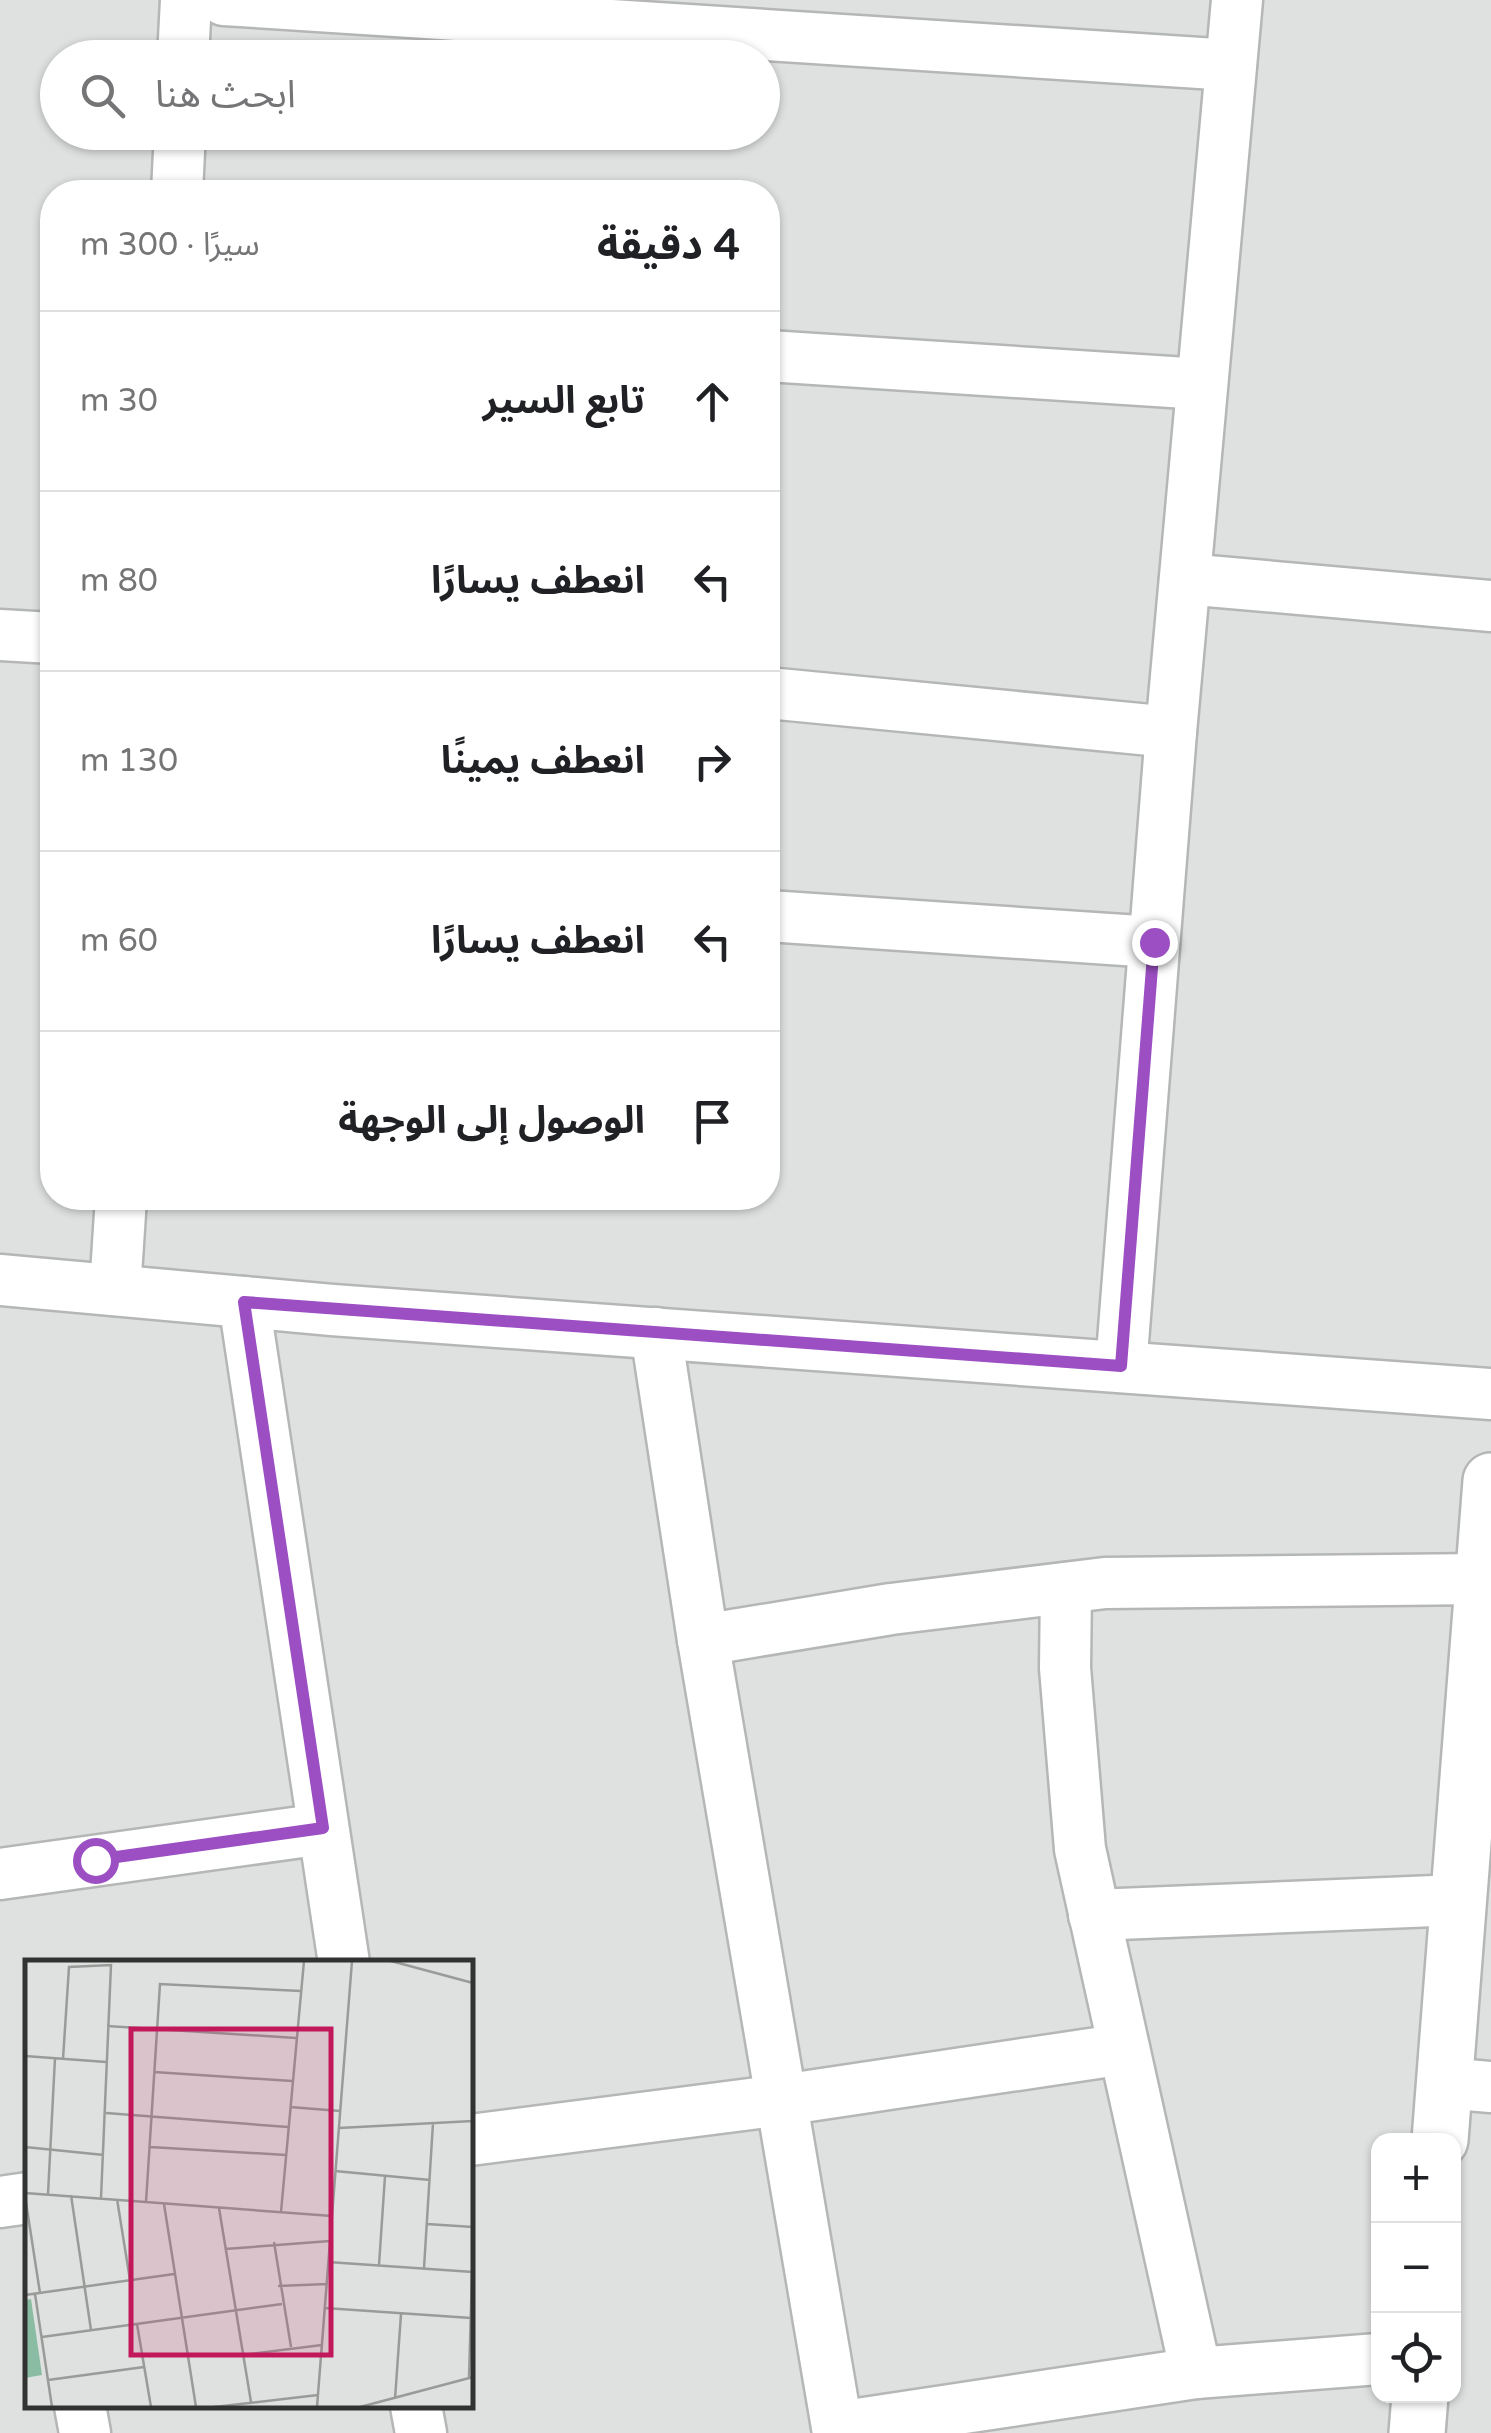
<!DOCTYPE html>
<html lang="ar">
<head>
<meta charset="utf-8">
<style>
	:root { --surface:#fff; --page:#f6f6f6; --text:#202124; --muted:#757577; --line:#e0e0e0 }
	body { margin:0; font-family:"Varela Round","Noto Sans Arabic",sans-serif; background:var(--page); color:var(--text); direction:rtl }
	.controls { position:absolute; right:30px; bottom:30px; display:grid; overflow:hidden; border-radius:20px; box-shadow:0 2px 8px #0004 }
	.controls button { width:90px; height:90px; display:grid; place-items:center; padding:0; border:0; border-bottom:2px solid var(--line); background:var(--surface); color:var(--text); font:50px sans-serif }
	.stop { position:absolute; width:30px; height:30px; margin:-22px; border:8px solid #9b4fc2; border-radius:50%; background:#fff }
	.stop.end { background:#9b4fc2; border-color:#fff; box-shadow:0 2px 10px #0008 }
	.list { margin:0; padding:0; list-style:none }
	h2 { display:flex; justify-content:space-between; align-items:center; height:130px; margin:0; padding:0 40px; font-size:42px }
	h2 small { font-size:32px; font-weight:400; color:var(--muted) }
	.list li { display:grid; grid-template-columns:65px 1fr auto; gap:30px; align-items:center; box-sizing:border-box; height:180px; padding:0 40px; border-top:2px solid var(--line) }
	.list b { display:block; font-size:38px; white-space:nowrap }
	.list em { font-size:32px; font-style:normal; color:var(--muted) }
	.icon { flex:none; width:55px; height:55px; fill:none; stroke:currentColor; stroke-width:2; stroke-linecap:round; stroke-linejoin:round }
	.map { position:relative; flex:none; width:1491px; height:2433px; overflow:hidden; direction:ltr }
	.search { position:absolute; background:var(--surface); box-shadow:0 2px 8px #0004; left:40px; top:40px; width:740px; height:110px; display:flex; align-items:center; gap:25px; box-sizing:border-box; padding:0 35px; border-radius:55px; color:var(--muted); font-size:38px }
	.panel { position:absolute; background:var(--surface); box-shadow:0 2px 8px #0004; left:40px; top:180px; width:740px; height:1030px; border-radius:40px; direction:rtl }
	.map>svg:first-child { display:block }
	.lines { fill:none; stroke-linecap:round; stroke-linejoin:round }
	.street-casing { stroke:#b4b7b5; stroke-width:55 }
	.secondary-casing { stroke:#b4b7b5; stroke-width:60 }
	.street { stroke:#fff; stroke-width:50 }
	.secondary { stroke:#fff; stroke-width:55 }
	.route { stroke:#9b4fc2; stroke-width:12 }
	.inset-road { fill:none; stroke:#999b99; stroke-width:2.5 }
	.view { fill:#c2185b; fill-opacity:0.15; stroke:#c2185b; stroke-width:5 }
	.inset-edge { fill:none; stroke:#313231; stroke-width:5 }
</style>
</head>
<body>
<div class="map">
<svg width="1491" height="2433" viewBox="0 0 1491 2433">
	<rect width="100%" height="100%" fill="#dee1df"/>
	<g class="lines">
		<!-- street casing -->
		<g class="street-casing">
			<g id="street">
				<polyline points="224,0 1231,65"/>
				<polyline points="183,58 186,0"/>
				<polyline points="177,192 180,132"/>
				<polyline points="768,356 1202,384"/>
				<polyline points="1185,579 1491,606"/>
				<polyline points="0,635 52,638"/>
				<polyline points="768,693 1171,732"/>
				<polyline points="768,916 1154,942"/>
				<polyline points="0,1280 332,1310 1491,1394"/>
				<polyline points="115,1290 121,1198"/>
				<polyline points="244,1302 344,1963"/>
				<polyline points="656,1333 703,1640 838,2433"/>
				<polyline points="1121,1367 1171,732 1237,0"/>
				<polyline points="1066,1588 1065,1668 1080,1849 1196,2373"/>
				<polyline points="703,1640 891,1609 1105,1583 1483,1579"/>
				<polyline points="0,1874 323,1829"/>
				<polyline points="1094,1915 1459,1900"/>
				<polyline points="1444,2083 1491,2087"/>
				<polyline points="470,2140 782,2100 1124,2049"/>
				<polyline points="0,2202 28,2198"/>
				<polyline points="80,2406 85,2433"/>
				<polyline points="416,2406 421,2433"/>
				<polyline points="838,2427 1196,2373 1378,2359"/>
			</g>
		</g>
		<!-- secondary casing -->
		<g class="secondary-casing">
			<g id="secondary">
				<polyline points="1440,2140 1491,1481"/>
				<polyline points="1417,2433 1420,2396"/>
			</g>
		</g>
		<!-- street -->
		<use href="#street" class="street"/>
		<!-- secondary -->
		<use href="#secondary" class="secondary"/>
	</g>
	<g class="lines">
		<!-- route -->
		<polyline class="route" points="95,1860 323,1828 244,1302 1121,1366 1154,942"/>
	</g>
	<!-- overview -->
	<g transform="translate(25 1960)">
		<rect width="448" height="448" fill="#dee1df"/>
		<path d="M6 339 17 415 0 418V340Z" fill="#8abca3"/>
		<path class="inset-road" d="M366 1 448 23M82 66 271 78M0 96 81 102M38 99 44 7 86 5 76 238M129 112 267 121M265 147 315 151M81 153 263 167M314 168 448 161M0 187 79 195M125 187 261 195M310 211 405 220M0 233 307 256M23 234 30 98M46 235 66 370M0 236 15 333M92 239 105 320M121 242 135 24 276 31M139 244 171 447M194 248 226 442M256 252 279 1M402 264 448 267M249 282 266 387M200 289 305 281M303 302 448 312M354 305 360 216M399 308 408 163M253 326 302 324M10 334 27 447M0 335 149 314M300 348 446 358M112 364 126 447M17 377 257 344M218 395 297 385M444 418 447 312M23 420 119 407M370 439 376 354M189 447 293 435M292 447 327 1M335 447 448 417"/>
		<path class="view" d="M106 69H306V395H106Z"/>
		<rect width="448" height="448" class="inset-edge"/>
	</g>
</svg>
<div class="controls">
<button>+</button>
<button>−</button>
<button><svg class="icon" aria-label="locate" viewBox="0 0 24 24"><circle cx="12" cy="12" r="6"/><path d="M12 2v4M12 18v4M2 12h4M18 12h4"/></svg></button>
</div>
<div class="stop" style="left:95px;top:1860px"></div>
<div class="stop end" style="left:1154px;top:942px"></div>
<div class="search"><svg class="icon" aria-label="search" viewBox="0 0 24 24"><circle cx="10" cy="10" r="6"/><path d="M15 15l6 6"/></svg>ابحث هنا</div>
<section class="panel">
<h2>4 دقيقة<small>سيرًا · 300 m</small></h2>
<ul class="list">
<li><svg class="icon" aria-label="ahead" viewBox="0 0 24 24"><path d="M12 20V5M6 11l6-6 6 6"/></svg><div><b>تابع السير</b></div><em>30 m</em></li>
<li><svg class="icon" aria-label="left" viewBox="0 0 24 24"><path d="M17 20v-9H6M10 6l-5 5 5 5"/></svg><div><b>انعطف يسارًا</b></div><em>80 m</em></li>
<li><svg class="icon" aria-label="right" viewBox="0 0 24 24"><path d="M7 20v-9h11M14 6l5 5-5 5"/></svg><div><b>انعطف يمينًا</b></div><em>130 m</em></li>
<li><svg class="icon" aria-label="left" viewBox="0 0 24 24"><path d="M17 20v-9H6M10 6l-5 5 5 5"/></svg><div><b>انعطف يسارًا</b></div><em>60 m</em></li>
<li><svg class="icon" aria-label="arrive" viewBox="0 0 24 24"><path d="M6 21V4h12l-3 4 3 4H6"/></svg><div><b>الوصول إلى الوجهة</b></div></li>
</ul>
</section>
</div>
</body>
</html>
